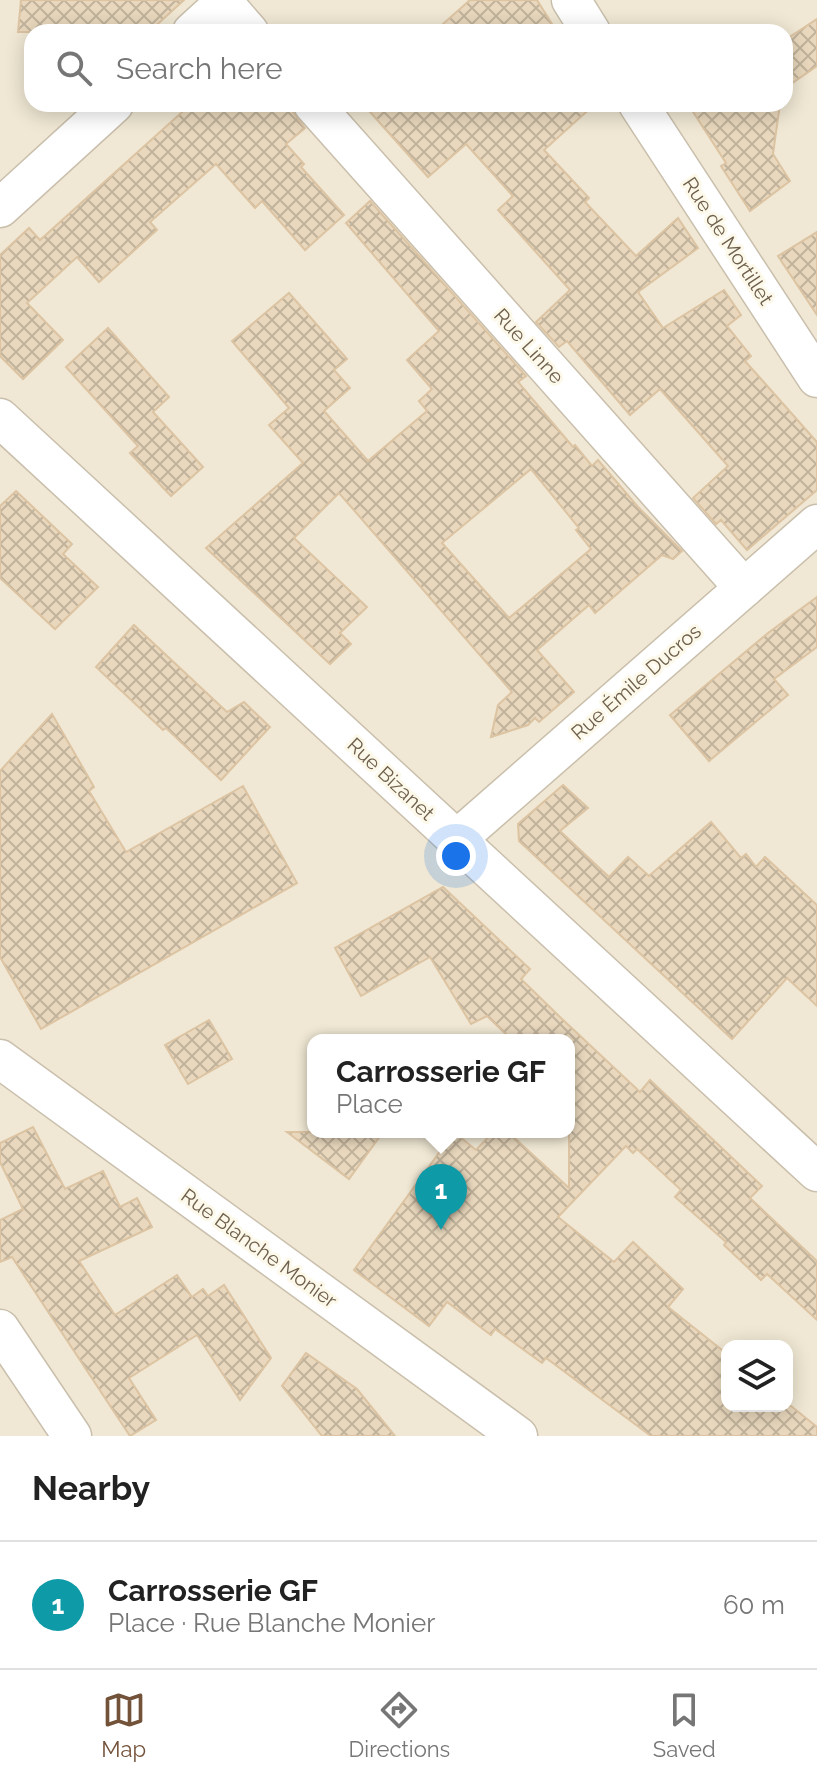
<!DOCTYPE html>
<html lang="en">
<head>
<meta charset="utf-8">
<style>
	:root { --surface:#fff; --page:#f2f2f2; --text:#222; --muted:#767676; --line:#e0e0e0; --accent:#73523a }
	body { margin:0; font-family:Raleway,sans-serif; background:var(--page); color:var(--text) }
	.controls { position:absolute; right:24px; bottom:24px; display:grid; overflow:hidden; border-radius:16px; box-shadow:0 4px 20px #0003 }
	.controls button { width:72px; height:72px; display:grid; place-items:center; padding:0; border:0; border-bottom:2px solid var(--line); background:var(--surface); color:var(--text); font:40px sans-serif }
	.you { position:absolute; left:456px; top:856px; width:28px; height:28px; margin:-20px; border:6px solid #fff; border-radius:50%; background:#1a73e8; box-shadow:0 0 0 12px #1a73e833 }
	.badge { display:grid; place-items:center; width:52px; height:52px; border-radius:50%; background:var(--accent); color:#fff; font-size:26px; font-weight:700 }
	.pin { position:absolute; translate:-50% -66px; filter:drop-shadow(0 2px 4px #0008) }
	.pin::after { content:''; position:absolute; top:42px; width:28px; height:24px; background:inherit; clip-path:polygon(0 0,100% 0,50% 100%) }
	.popup { position:absolute; left:307px; top:1034px; width:268px; height:104px; box-sizing:border-box; display:grid; place-content:center; border-radius:16px; background:var(--surface); filter:drop-shadow(0 2px 6px #0005); font-size:26px; white-space:nowrap; color:var(--muted) }
	.popup b { font-size:30px; color:var(--text) }
	.popup::after { content:''; position:absolute; left:50%; top:100%; margin-left:-16px; border:16px solid transparent; border-top-color:var(--surface) }
	.list { margin:0; padding:0; list-style:none }
	h2 { display:flex; justify-content:space-between; align-items:center; height:104px; margin:0; padding:0 32px; font-size:34px }
	h2 small { font-size:26px; font-weight:400; color:var(--muted) }
	.list li { display:grid; grid-template-columns:52px 1fr auto; gap:24px; align-items:center; box-sizing:border-box; height:128px; padding:0 32px; border-top:2px solid var(--line) }
	.list b { display:block; font-size:30px; white-space:nowrap }
	.list p { margin:0; font-size:26px; white-space:nowrap; color:var(--muted) }
	.list em { font-size:26px; font-style:normal; color:var(--muted) }
	.icon { flex:none; width:44px; height:44px; fill:none; stroke:currentColor; stroke-width:2; stroke-linecap:round; stroke-linejoin:round }
	.map { position:relative; flex:none; width:817px; height:1436px; overflow:hidden }
	.search { position:absolute; background:var(--surface); box-shadow:0 4px 20px #0003; left:24px; right:24px; top:24px; height:88px; display:flex; align-items:center; gap:20px; box-sizing:border-box; padding:0 28px; border-radius:24px; color:var(--muted); font-size:30px }
	.sheet { height:232px; background:var(--surface) }
	nav { display:flex; justify-content:space-around; align-items:center; box-sizing:border-box; height:112px; border-top:2px solid var(--line); background:var(--surface); font-size:22px; color:var(--muted) }
	nav a { display:grid; justify-items:center; gap:4px }
	nav .on { color:var(--accent) }
	.map>svg:first-child { display:block }
	.residential { fill:#f0e8d4; fill-rule:evenodd }
	.building { fill:url(#building-cross-hatch); stroke:#dcc3a2; stroke-width:2; fill-rule:evenodd }
	.lines { fill:none; stroke-linecap:round; stroke-linejoin:round }
	.street-casing { stroke:#c9bfac; stroke-width:41 }
	.street { stroke:#fff; stroke-width:38 }
	.labels { text-anchor:middle; dominant-baseline:central; stroke-width:6; stroke-linejoin:round; paint-order:stroke }
	.street-label { font-size:20px; fill:#6f604d; stroke:#fdf9ea }
</style>
</head>
<body>
<div class="map">
<svg width="817" height="1436" viewBox="0 0 817 1436">
	<defs>
		<pattern id="building-cross-hatch" width="8" height="8" patternUnits="userSpaceOnUse" patternTransform="scale(2)"><rect width="8" height="8" fill="#e9d8bd"/><path d="M0 0l8 8M0 8l8-8" fill="none" stroke="#c1b39c"/></pattern>
	</defs>
	<rect width="100%" height="100%" fill="#f9f5e5"/>
	<!-- residential -->
	<path class="residential" d="M0 0H817V1436H0ZM32 32H785V104H32ZM313 1040H569V1132H313ZM727 1346H787V1406H727Z"/>
	<!-- building -->
	<g class="building">
		<polygon points="21,0 184,0 149,32 18,32"/>
		<polygon points="470,0 537,0 557,32 434,32"/>
		<polygon points="817,19 817,66 785,88 785,40"/>
		<polygon points="191,104 287,104 305,128 286,144 304,164 301,167 344,215 305,250 262,201 255,208 216,164 150,222 157,230 99,282 77,257 27,303 63,340 23,379 0,356 0,255 29,228 40,240"/>
		<polygon points="363,104 595,104 544,150 589,198 585,202 636,256 678,218 698,248 638,292 663,328 724,290 741,315 727,326 751,356 745,361 817,442 817,490 747,550 721,520 716,524 693,498 728,466 660,389 630,415 567,341 559,347 536,322 570,290 498,210 513,196 466,144 428,177"/>
		<polygon points="688,104 780,104 773,154 790,181 750,211 721,166 726,163"/>
		<path d="M370 201 526 376 518 382 573 447 575 445 592 466 598 460 638 507 682 551 673 559 662 555 595 613 589 605 537 650 574 692 539 722 535 718 528 725 491 737 498 705 512 692 339 493 294 538 367 607 340 633 351 644 330 664 206 548 303 463 269 425 289 408 232 341 289 293 347 359 334 370 350 388 324 411 368 461 427 411 419 401 432 389 407 360 439 331 346 223ZM531 469 579 528 576 530 591 549 509 618 442 543Z"/>
		<polygon points="817,232 817,315 778,256"/>
		<polygon points="108,328 169,397 153,412 203,467 171,496 130,453 138,446 66,367"/>
		<polygon points="16,491 72,544 63,554 98,587 55,629 0,578 0,506"/>
		<polygon points="817,597 817,647 774,679 788,695 709,761 670,715 768,633"/>
		<polygon points="134,625 227,712 244,702 270,727 221,780 166,728 163,730 96,667"/>
		<polygon points="52,714 94,787 89,791 126,852 243,786 297,883 41,1029 0,957 0,771"/>
		<polygon points="563,785 588,808 560,831 609,877 628,857 649,876 711,822 741,858 746,854 756,867 765,857 817,905 817,1006 787,978 732,1039 519,841 518,824"/>
		<polygon points="443,887 530,969 521,979 561,1018 640,1092 650,1080 762,1186 750,1198 817,1261 817,1320 767,1274 761,1280 724,1245 726,1242 675,1197 681,1190 637,1149 633,1153 626,1146 558,1217 614,1262 633,1242 683,1289 668,1307 727,1354 727,1406 791,1406 817,1427 817,1436 651,1436 546,1358 542,1363 495,1329 491,1335 447,1302 429,1326 354,1270 454,1132 476,1150 493,1132 508,1132 569,1188 569,1040 512,1040 487,1016 471,1024 430,957 361,996 335,948"/>
		<polygon points="209,1020 232,1059 188,1084 165,1045"/>
		<polygon points="33,1127 65,1189 103,1171 120,1207 137,1198 152,1227 79,1261 115,1315 177,1275 192,1297 203,1289 208,1296 224,1285 271,1358 240,1400 197,1335 129,1378 156,1420 130,1436 12,1257 0,1262 0,1220 23,1209 0,1162 0,1143"/>
		<polygon points="287,1132 383,1132 349,1179"/>
		<polygon points="306,1353 357,1389 395,1436 322,1436 282,1386"/>
	</g>
	<g class="lines">
		<!-- street casing -->
		<g class="street-casing">
			<g id="street">
				<polyline points="571,0 591,32"/>
				<polyline points="224,3 249,32"/>
				<polyline points="192,32 227,0"/>
				<polyline points="313,104 744,588"/>
				<polyline points="638,104 817,378"/>
				<polyline points="0,208 114,104"/>
				<polyline points="0,418 817,1172"/>
				<polyline points="456,840 817,524"/>
				<polyline points="0,1059 518,1436"/>
				<polyline points="0,1329 72,1436"/>
			</g>
		</g>
		<!-- street -->
		<use href="#street" class="street"/>
	</g>
	<g class="labels">
		<!-- street labels -->
		<g class="street-label">
			<text transform="translate(728 241) rotate(57)">Rue de Mortillet</text>
			<text transform="translate(529 346) rotate(48)">Rue Linne</text>
			<text transform="translate(636 682) rotate(-41)">Rue Émile Ducros</text>
			<text transform="translate(391 779) rotate(43)">Rue Bizanet</text>
			<text transform="translate(259 1248) rotate(36)">Rue Blanche Monier</text>
		</g>
	</g>
</svg>
<div class="controls">
<button><svg class="icon" aria-label="layers" viewBox="0 0 24 24"><path d="M12 4l9 5-9 5-9-5zM3 14l9 5 9-5"/></svg></button>
</div>
<div class="you"></div>
<div class="pin badge" style="left:441px;top:1230px;background:#0f9aa8">1</div>
<div class="popup"><b>Carrosserie GF</b>Place</div>
<div class="search"><svg class="icon" aria-label="search" viewBox="0 0 24 24"><circle cx="10" cy="10" r="6"/><path d="M15 15l6 6"/></svg>Search here</div>
</div>
<section class="sheet">
<h2>Nearby<small></small></h2>
<ul class="list">
<li><span class="badge" style="background:#0f9aa8">1</span><div><b>Carrosserie GF</b><p>Place · Rue Blanche Monier</p></div><em>60 m</em></li>
</ul>
</section>
<nav>
<a class="on"><svg class="icon" aria-label="map" viewBox="0 0 24 24"><path d="M3 6l6-2 6 2 6-2v14l-6 2-6-2-6 2zM9 4v14M15 6v14"/></svg>Map</a>
<a><svg class="icon" aria-label="directions" viewBox="0 0 24 24"><path d="M12 3l9 9-9 9-9-9zM9 14v-3h6M13 9l2 2-2 2"/></svg>Directions</a>
<a><svg class="icon" aria-label="saved" viewBox="0 0 24 24"><path d="M7 4h10v16l-5-4-5 4z"/></svg>Saved</a>
</nav>
</body>
</html>
